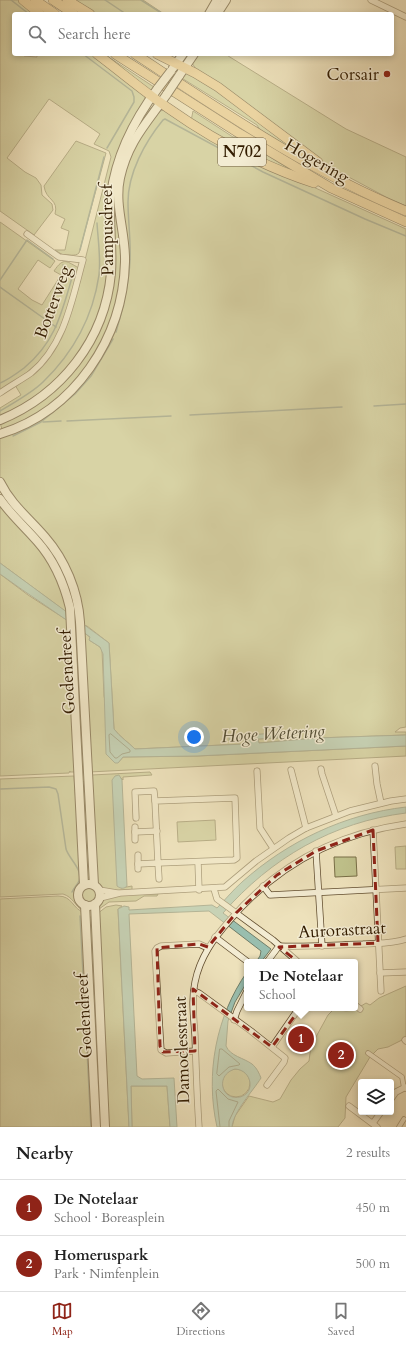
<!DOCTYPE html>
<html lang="en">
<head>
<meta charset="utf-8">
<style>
	:root { --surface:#fff; --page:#f6f6f6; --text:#222; --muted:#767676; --line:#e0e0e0; --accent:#8f2418 }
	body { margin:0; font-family:Cardo,serif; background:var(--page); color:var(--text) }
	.controls { position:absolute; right:12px; bottom:12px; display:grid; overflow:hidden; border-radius:4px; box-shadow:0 2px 6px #0003 }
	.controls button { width:36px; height:36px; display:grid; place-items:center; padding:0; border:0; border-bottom:1px solid var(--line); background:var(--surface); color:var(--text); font:20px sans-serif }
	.you { position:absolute; left:194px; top:737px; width:14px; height:14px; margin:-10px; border:3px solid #fff; border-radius:50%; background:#1a73e8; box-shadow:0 0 0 6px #1a73e833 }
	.badge { display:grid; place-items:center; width:26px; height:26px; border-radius:50%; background:var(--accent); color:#fff; font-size:13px; font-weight:700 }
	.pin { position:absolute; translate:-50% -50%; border:2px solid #fff; box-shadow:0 1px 4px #0006 }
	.popup { position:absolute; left:244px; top:959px; width:114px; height:52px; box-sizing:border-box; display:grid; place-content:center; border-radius:4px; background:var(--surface); filter:drop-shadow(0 1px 3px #0005); font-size:13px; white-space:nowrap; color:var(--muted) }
	.popup b { font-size:15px; color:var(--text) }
	.popup::after { content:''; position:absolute; left:50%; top:100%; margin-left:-8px; border:8px solid transparent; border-top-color:var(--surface) }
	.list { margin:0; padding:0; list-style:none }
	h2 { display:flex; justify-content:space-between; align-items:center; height:52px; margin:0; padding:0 16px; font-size:17px }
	h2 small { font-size:13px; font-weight:400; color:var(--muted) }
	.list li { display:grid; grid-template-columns:26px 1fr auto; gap:12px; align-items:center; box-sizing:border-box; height:56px; padding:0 16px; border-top:1px solid var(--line) }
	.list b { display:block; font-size:15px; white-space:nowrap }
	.list p { margin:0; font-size:13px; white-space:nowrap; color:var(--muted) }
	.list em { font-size:13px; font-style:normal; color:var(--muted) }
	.icon { flex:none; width:22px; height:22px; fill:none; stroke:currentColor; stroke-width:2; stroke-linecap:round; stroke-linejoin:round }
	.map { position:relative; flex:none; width:406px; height:1127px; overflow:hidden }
	.search { position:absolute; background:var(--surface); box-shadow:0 2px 6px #0003; left:12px; right:12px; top:12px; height:44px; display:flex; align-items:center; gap:10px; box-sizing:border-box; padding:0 14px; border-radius:4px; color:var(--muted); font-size:15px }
	.sheet { height:164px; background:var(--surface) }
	nav { display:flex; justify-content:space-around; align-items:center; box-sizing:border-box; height:56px; border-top:1px solid var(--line); background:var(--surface); font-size:11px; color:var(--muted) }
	nav a { display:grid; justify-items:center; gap:2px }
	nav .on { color:var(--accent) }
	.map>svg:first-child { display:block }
	.green { fill:#bfc18b; stroke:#786e46 }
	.water { fill:#99beae; stroke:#707d68; fill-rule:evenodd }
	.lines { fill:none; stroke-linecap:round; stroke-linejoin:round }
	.shore { stroke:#666d57; stroke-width:1 }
	.stream { stroke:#707d68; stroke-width:1.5 }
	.pedestrian-casing { stroke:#614d2f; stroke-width:5.5 }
	.minor-casing { stroke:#614d2f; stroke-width:7 }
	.secondary-casing { stroke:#321c00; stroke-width:10 }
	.trunk-casing { stroke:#321c00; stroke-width:10 }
	.pedestrian { stroke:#f3ecd3; stroke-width:4 }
	.minor { stroke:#f3ecd3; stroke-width:5.5 }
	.secondary { stroke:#f3ecd3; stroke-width:8 }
	.trunk { stroke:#e6c07e; stroke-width:9 }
	.secondary-bridge-casing { stroke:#321c00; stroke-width:10; stroke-linecap:butt }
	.secondary-bridge { stroke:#f3ecd3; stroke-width:8 }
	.marked { fill:none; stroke:#8f2418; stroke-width:3; stroke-dasharray:8 5; stroke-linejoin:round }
	.poi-dot { fill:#8f2418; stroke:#f3ecd3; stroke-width:1.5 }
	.labels { text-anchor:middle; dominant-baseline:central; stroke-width:3; stroke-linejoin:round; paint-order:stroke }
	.shield { fill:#f3ecd3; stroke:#6c5a3f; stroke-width:1 }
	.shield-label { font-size:16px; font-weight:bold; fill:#321c00 }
	.poi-label { font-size:17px; fill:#321c00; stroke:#f3ecd3; text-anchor:end }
	.street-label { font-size:17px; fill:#321c00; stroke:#f3ecd3 }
	.water-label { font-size:18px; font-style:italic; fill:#514d34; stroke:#f3ecd3 }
</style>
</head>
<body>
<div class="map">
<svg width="406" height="1127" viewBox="0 0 406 1127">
	<rect width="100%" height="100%" fill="#ede1bb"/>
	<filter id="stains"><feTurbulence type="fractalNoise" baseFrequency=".005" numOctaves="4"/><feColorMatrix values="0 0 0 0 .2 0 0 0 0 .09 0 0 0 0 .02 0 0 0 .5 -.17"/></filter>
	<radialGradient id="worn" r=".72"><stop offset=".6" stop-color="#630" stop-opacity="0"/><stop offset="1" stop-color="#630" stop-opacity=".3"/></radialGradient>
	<!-- green -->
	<g class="green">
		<polygon points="0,0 20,0 37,14 14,14 14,54 23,54 24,56 37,57 37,54 93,54 145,95 145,99 114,173 110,265 98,320 73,365 41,393 40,393 23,404 23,405 0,418 0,408 21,395 15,385 53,349 81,276 111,157 109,151 94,144 100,134 49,99 7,158 25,172 36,178 41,185 42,195 52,204 53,210 34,235 0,211"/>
		<polygon points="71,0 143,0 164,14 93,14"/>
		<polygon points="104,54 154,87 151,91"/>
		<polygon points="195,54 225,54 346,129 406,157 406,206 386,197 330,167 302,149 196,69 192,63"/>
		<polygon points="185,70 206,83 316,163 260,130 257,125 180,77"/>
		<polygon points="147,106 152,110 123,160 120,226 122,280 109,330 81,376 48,407 3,432 0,423 61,383 105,310 111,228 118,167"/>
		<path d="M164 110 300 181 406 229V727L400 728 395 732H406V735L316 738 259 743 258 739 278 738V733L257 735 245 740V744L135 749C128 742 120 737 114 729L109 643 87 626 83 625 70 576 22 512 0 479V436L39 417 94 365 123 296 121 186 130 158 138 140 160 111Z"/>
		<polygon points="193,111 233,137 238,137 299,175 275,167 191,121"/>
		<path d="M76 141 106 153 79 253C75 257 68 254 63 255L55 250H65L69 231 61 228 65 219 55 214C59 199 46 201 44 186Z"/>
		<path d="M0 222 55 261 50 268 38 260 18 289 32 300 42 305 61 275 54 271C64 256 67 262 79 268 70 300 63 337 39 361 28 373 14 382 0 391Z"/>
		<polygon points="0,502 31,537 55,568 69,614 0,563"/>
		<polygon points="0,574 28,595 70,622 78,772 70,772 70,771 69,773 0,776"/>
		<polygon points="73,625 79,629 86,771 81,772"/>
		<polygon points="82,631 91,638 89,640 100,647 102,650 104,696 118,763 123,757 197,756 406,746 406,756 89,772"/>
		<polygon points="150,772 152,775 123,777 123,780 119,776 121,888 132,886 132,891 106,890 102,889 96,883 92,775"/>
		<path d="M74 776 82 884C70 897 81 899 83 911 75 906 73 897 63 894L0 897V779Z"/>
		<polygon points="85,781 91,878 86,878 82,782"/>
		<polygon points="215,820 216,840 178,842 177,822"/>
		<polygon points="406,846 406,869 396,869 395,847"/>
		<polygon points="334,857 356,857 357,876 335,877"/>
		<circle cx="89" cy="895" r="8"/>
		<path d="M158 894 157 896H144L136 901 109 902 99 909 97 905C99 903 101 900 104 899 117 893 143 894 158 894Z"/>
		<path d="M58 896C73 896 72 909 85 913L96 1127H0V899Z"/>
		<polygon points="116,905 122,906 118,909 129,1127 106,1127 97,914 106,907"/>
		<polygon points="88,917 93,917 104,1127 98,1127"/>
		<path d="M406 986V1038L388 1047 378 1049 370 1057 346 1097 345 1118 338 1127H232L235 1116 249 1096 273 1102 280 1099 291 1080 300 1069 309 1061 311 1046 328 1015 333 1010 339 1009C348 1014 358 1008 366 1003L370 1005 379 998Z"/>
		<circle cx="236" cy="1083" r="14"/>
		<polygon points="131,1086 167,1086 170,1127 132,1127"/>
	</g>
	<!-- water -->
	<g class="water">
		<path d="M0 563 109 643 114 729C120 737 128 742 135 749L245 744V740L229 741V736L278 733V738L258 739 259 743 316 738 406 735V746L197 756 123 757 118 763H115L106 754 103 654 100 647 89 640 90 637C61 615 30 596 0 574Z"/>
		<path d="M119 775 122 780 127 886C124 889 121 889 117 886L112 780 115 776Z"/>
		<path d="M406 807V813C333 822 271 858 223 913L271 949 261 962H256L260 956 261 951 209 911 129 914 137 1076 142 1079 174 1078 177 1127H170L167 1086H131L132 1127H129L118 909 124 906 129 907V910L212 905 217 908C225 900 233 890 242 882 288 841 345 814 406 807Z"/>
		<path d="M247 972V982L235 1002 228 1021 226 1046C230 1056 244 1058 252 1064 257 1068 259 1073 261 1078 253 1091 233 1112 232 1127H217C205 1074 216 1016 247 972ZM235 1069C252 1070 256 1093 240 1097 221 1101 215 1075 235 1069Z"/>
	</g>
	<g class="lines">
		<!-- shore -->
		<g class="shore">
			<polygon points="111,734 130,750 130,752 122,754 117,758 115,758 110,752 109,735"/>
			<polygon points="220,1049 222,1049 240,1064 239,1065 229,1067 219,1076 217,1074"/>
			<polyline points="220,1127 216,1091 218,1089 228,1099 238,1102 229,1121 229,1127"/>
		</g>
		<!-- stream -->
		<g class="stream">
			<polyline points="11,0 29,14"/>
			<polyline points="105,0 126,14"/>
			<polyline points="141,0 163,14"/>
			<polyline points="83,54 132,91 134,97 134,102 107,148"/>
			<polyline points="80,250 104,157"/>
			<polyline points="63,265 73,272"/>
			<polyline points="0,280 27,240 53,259"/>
			<polyline points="0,287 56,327"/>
			<path d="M116 332C123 308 129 285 130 260 131 241 128 221 128 202 128 173 145 142 163 120L165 119 263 172 365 219 406 236"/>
			<path d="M0 383C8 380 16 374 24 368 57 341 62 310 74 271"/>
			<polyline points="374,406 406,404"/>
			<path d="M0 411C12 404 33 392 43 382 73 353 93 316 99 275 101 258 98 240 97 223"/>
			<polyline points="190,415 342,407"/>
			<polyline points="67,421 171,416"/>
			<polyline points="43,422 61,421"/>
			<polyline points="13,436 41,422 75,394 91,376 113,339"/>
			<path d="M0 789 49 787 56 789 58 794 66 849C69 859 83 869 79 881 77 885 74 888 72 892"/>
			<polyline points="80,916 91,1127"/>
		</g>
		<!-- pedestrian casing -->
		<g class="pedestrian-casing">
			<g id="pedestrian">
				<polyline points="368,1053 402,1077 404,1088 406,1089"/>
				<polyline points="399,1127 404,1119"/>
			</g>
		</g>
		<!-- minor casing -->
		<g class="minor-casing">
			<g id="minor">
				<polyline points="371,0 406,17"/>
				<path d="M0 393C10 386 21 380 31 373 65 345 72 299 83 260L59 257 27 234"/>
				<polyline points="375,766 377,784 381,803"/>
				<polyline points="321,769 322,774 336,816"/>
				<polyline points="291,770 306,828"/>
				<polyline points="257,771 260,828 273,848"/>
				<polygon points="235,798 237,858 234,860 158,863 155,801"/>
				<polyline points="136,818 135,792 154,791 155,801"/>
				<polyline points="135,827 135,840"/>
				<polyline points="373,830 381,991"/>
				<polyline points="135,832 157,831"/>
				<polyline points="316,851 322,946"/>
				<polyline points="138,855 138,869"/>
				<polyline points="198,862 199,890"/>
				<polyline points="138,864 158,863 159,879"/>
				<polyline points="263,886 270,895 406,888"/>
				<polyline points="214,889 217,899 273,940 298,962"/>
				<polyline points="99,890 117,893"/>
				<polyline points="100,898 120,893 225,887 256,861 289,838 306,828 350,811 391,801 406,799"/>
				<polyline points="215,937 248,962"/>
				<path d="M267 962 279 946C307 947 335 945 363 944 377 943 393 944 406 939"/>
				<polyline points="380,973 406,972"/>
				<polyline points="194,991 199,993 251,1031 285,1058 284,1062 267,1085"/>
				<polyline points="355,1005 360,1009"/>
				<polyline points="234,1020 237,1011 247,991"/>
				<polyline points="405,1040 406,1041"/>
				<polyline points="272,1047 299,1008"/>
				<polyline points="195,1051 166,1053 161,1050 155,951 157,948 161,946 199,944 208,948"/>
				<polyline points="391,1099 396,1092 406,1087"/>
				<polyline points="349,1106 377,1127"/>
				<polyline points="373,1123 381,1112"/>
				<path d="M199 1127C197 1097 196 1067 195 1036 194 1019 191 1000 195 982 200 957 214 938 230 920 277 865 335 834 406 824"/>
			</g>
		</g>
		<!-- secondary casing -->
		<g class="secondary-casing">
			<g id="secondary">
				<polyline points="209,14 217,0"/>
				<polyline points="217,14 226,0"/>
				<polyline points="173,68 183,54"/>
				<polyline points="179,76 194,54"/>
				<path d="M0 420C61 395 105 340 111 273 113 247 108 221 111 195 116 155 134 120 158 88"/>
				<path d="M0 434C75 411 123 338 125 262 126 233 114 206 120 178 128 141 147 123 167 94"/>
				<path d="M0 482C12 506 28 517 45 537 65 560 78 591 80 622L94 885"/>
				<path d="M0 499C11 515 25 527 37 541 54 560 64 583 70 608L84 885"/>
				<circle cx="89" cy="895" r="11"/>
				<polyline points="95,904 105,1127"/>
				<polyline points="85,905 96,1127"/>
			</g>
		</g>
		<!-- trunk casing -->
		<g class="trunk-casing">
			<g id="trunk">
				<polyline points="23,0 40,14"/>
				<polyline points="35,0 55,14"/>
				<polyline points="53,0 74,14"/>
				<polyline points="67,0 90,14"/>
				<path d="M97 54C121 72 143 91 168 108 212 139 262 166 314 183"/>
				<polyline points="115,54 237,132 331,188 406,222"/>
				<path d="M135 54C222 111 309 171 406 211"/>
				<polyline points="157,54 195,73 218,87 318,162"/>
			</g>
		</g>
		<!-- pedestrian -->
		<use href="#pedestrian" class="pedestrian"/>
		<!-- minor -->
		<use href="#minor" class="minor"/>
		<!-- secondary -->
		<use href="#secondary" class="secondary"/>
		<!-- trunk -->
		<use href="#trunk" class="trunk"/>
		<!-- secondary-bridge casing -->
		<g class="secondary-bridge-casing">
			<g id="secondary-bridge">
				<polyline points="158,88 171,71"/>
				<polyline points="167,94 179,76"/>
			</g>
		</g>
		<!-- secondary-bridge -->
		<use href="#secondary-bridge" class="secondary-bridge"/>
	</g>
	<!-- marked area -->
	<path d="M0 0H406V1127H0ZM373 830 378 943 279 947 321 980 272 1047 193 989 195 1051 163 1052 160 1046 157 948 199 944 208 947 236 913 277 875 316 851Z" fill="#ede1bb" fill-opacity=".55" fill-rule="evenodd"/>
	<path class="marked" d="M373 830 378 943 279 947 321 980 272 1047 193 989 195 1051 163 1052 160 1046 157 948 199 944 208 947 236 913 277 875 316 851Z"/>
	<!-- markers -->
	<circle class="poi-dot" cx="387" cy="74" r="4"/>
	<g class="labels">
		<!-- shield labels -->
		<rect class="shield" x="218" y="138" width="48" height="28" rx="3"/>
		<g class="shield-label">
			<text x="242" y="152">N702</text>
		</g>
		<!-- poi labels -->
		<g class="poi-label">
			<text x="379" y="74">Corsair</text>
		</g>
		<!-- street labels -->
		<g class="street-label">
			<text transform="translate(317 161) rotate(30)">Hogering</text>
			<text transform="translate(107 230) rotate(-91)">Pampusdreef</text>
			<text transform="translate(53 302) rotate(-70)">Botterweg</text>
			<text transform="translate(67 672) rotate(-93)">Godendreef</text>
			<text transform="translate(342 930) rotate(-3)">Aurorastraat</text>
			<text transform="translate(84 1016) rotate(-93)">Godendreef</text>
			<text transform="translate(182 1050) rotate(-92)">Damoclesstraat</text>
		</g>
		<!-- water labels -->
		<g class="water-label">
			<text transform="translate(273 734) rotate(-3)">Hoge Wetering</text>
		</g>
	</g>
	<rect width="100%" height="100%" filter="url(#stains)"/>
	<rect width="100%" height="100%" fill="url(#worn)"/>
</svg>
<div class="controls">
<button><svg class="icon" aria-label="layers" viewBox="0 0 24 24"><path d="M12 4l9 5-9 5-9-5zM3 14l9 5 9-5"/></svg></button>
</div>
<div class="you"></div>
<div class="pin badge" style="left:301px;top:1039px">1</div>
<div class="popup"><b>De Notelaar</b>School</div>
<div class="pin badge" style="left:341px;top:1055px">2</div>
<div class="search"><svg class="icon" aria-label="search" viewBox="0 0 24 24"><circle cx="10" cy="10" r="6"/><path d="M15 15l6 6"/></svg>Search here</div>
</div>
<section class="sheet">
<h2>Nearby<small>2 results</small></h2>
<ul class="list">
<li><span class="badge">1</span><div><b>De Notelaar</b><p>School · Boreasplein</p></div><em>450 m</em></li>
<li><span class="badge">2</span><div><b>Homeruspark</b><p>Park · Nimfenplein</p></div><em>500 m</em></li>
</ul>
</section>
<nav>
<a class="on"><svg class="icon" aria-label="map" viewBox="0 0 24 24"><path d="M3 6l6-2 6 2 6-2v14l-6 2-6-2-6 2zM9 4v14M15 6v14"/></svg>Map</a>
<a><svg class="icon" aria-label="directions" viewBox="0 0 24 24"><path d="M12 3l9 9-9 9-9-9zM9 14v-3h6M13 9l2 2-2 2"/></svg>Directions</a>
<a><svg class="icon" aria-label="saved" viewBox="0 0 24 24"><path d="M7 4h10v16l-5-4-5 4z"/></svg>Saved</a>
</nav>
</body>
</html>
